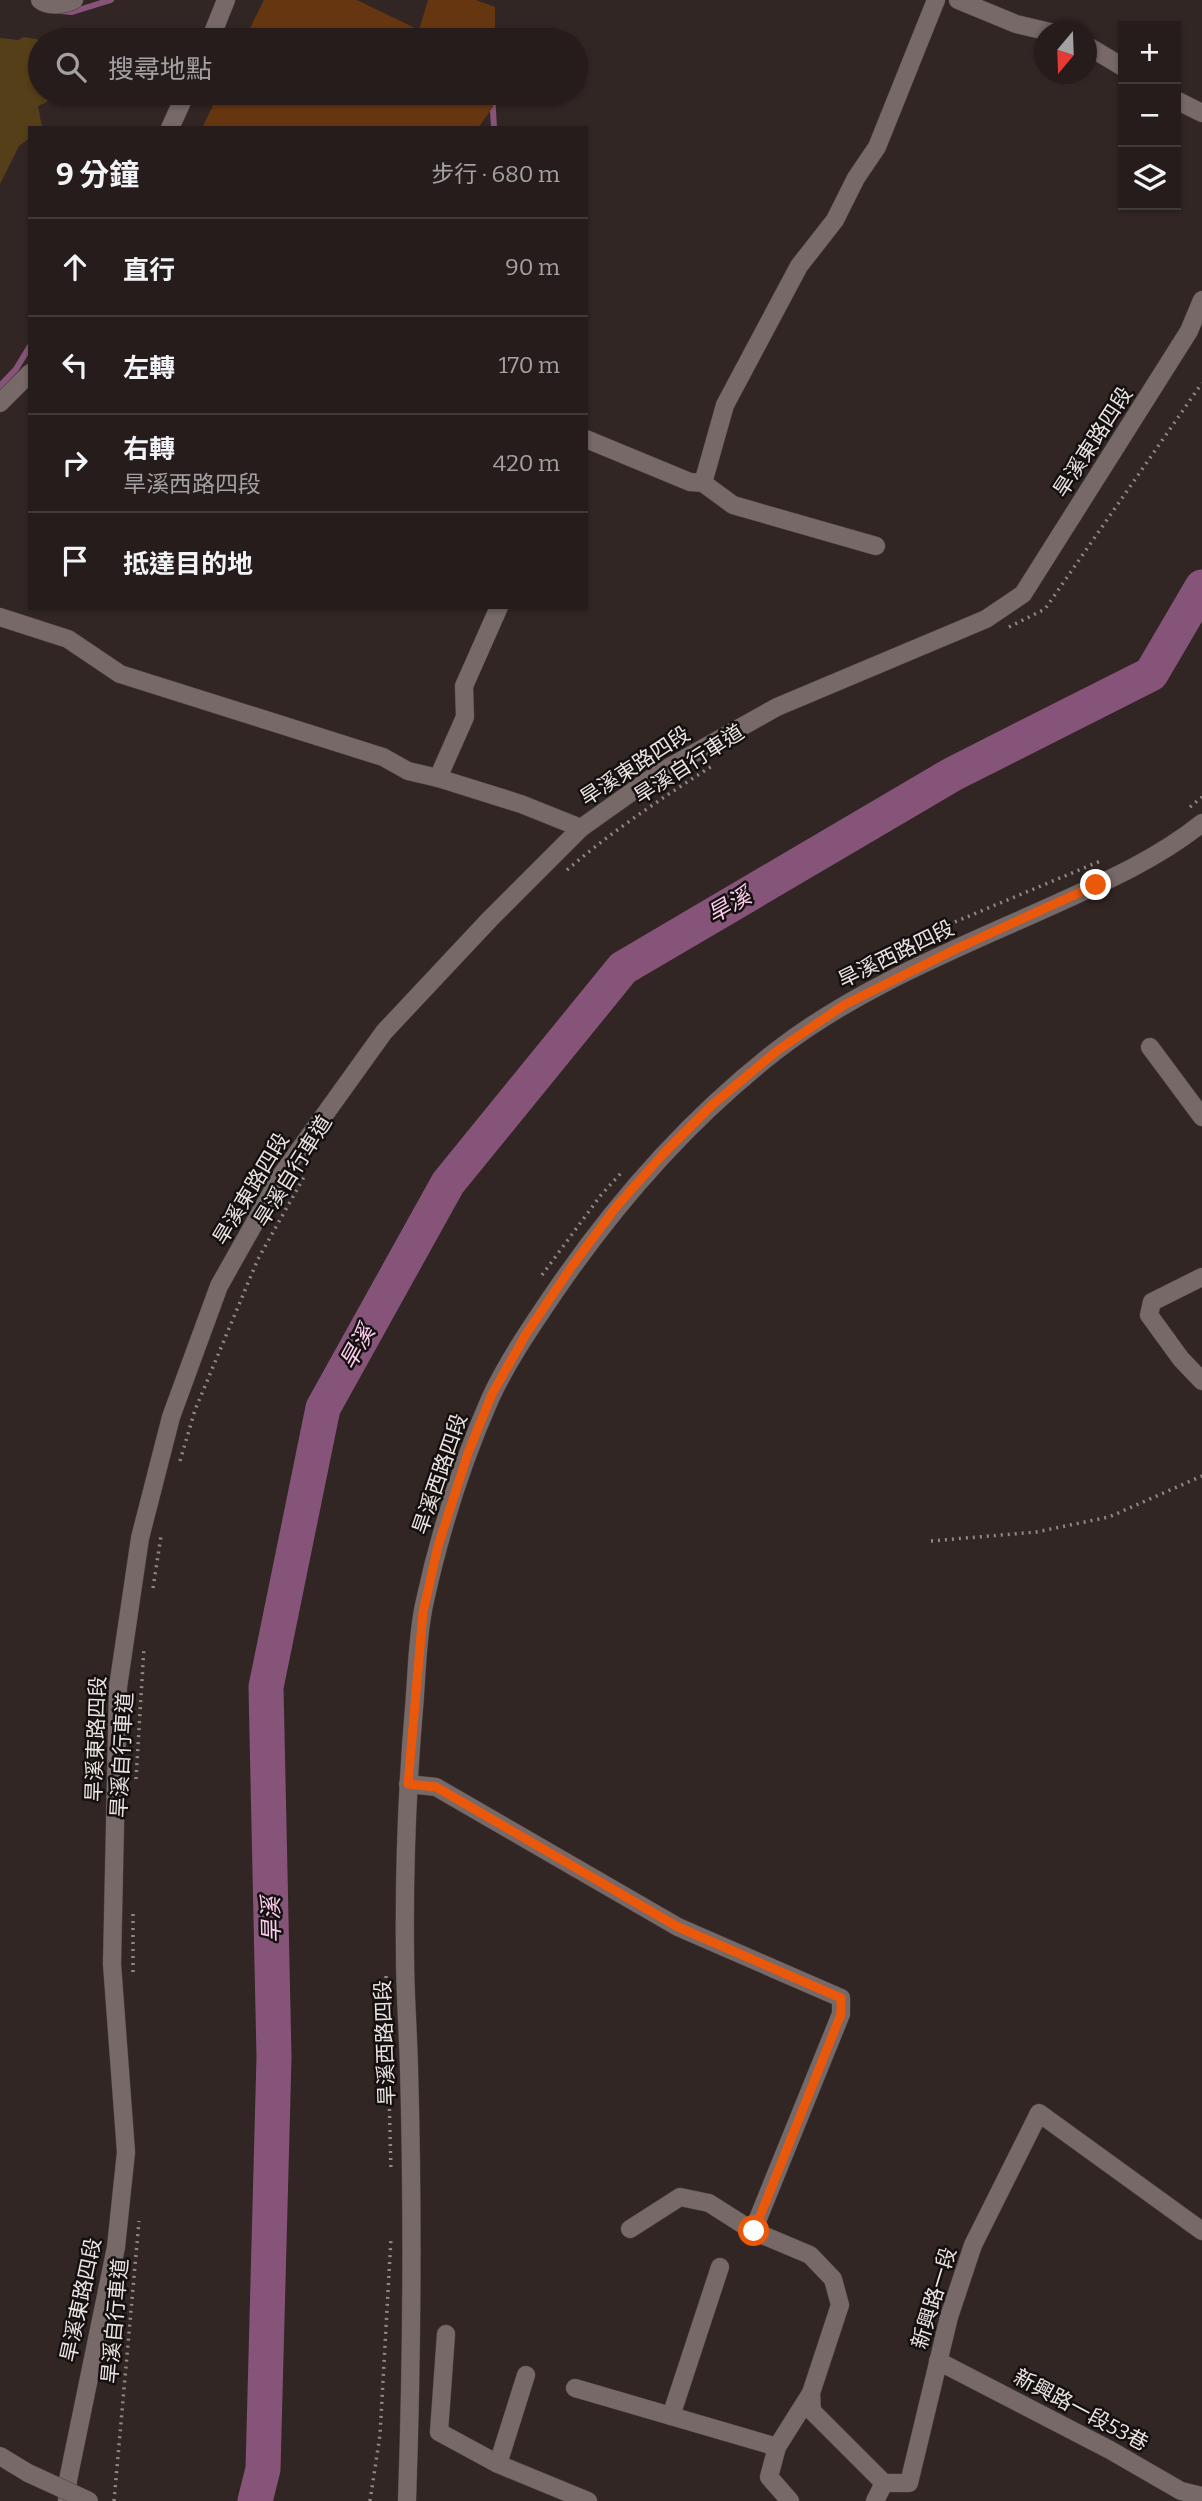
<!DOCTYPE html>
<html lang="zh-TW">
<head>
<meta charset="utf-8">
<style>
	:root { --surface:#251c1b; --page:#312928; --text:#f1f3f6; --muted:#a3a1a3; --line:#423a3a }
	body { margin:0; font-family:Bitter,"Noto Sans TC",serif; background:var(--page); color:var(--text) }
	.controls { position:absolute; right:21px; top:21px; display:grid; overflow:hidden; border-radius:0px; box-shadow:0 2px 5px #0004 }
	.controls button { width:63px; height:63px; display:grid; place-items:center; padding:0; border:0; border-bottom:2px solid var(--line); background:var(--surface); color:var(--text); font:35px sans-serif }
	.compass { position:absolute; left:1034px; top:21px; width:63px; height:63px; border-radius:50%; background:var(--surface); box-shadow:0 2px 5px #0004; rotate:199deg }
	.stop { position:absolute; width:21px; height:21px; margin:-16px; border:5px solid #ea580c; border-radius:50%; background:#fff }
	.stop.end { background:#ea580c; border-color:#fff; box-shadow:0 2px 7px #0008 }
	.list { margin:0; padding:0; list-style:none }
	h2 { display:flex; justify-content:space-between; align-items:center; height:91px; margin:0; padding:0 28px; font-size:30px }
	h2 small { font-size:23px; font-weight:400; color:var(--muted) }
	.list li { display:grid; grid-template-columns:46px 1fr auto; gap:21px; align-items:center; box-sizing:border-box; height:98px; padding:0 28px; border-top:2px solid var(--line) }
	.list b { display:block; font-size:26px; white-space:nowrap }
	.list p { margin:0; font-size:23px; white-space:nowrap; color:var(--muted) }
	.list em { font-size:23px; font-style:normal; color:var(--muted) }
	.icon { flex:none; width:38px; height:38px; fill:none; stroke:currentColor; stroke-width:2; stroke-linecap:round; stroke-linejoin:round }
	.map { position:relative; flex:none; width:1202px; height:2501px; overflow:hidden }
	.search { position:absolute; background:var(--surface); box-shadow:0 2px 5px #0004; left:28px; top:28px; width:560px; height:77px; display:flex; align-items:center; gap:18px; box-sizing:border-box; padding:0 24px; border-radius:38px; color:var(--muted); font-size:26px }
	.panel { position:absolute; background:var(--surface); box-shadow:0 2px 5px #0004; left:28px; top:126px; width:560px; height:483px; border-radius:0px }
	.map>svg:first-child { display:block }
	.green { fill:#553f18 }
	.lines { fill:none; stroke-linecap:round; stroke-linejoin:round }
	.stream { stroke:#875479; stroke-width:6 }
	.river { stroke:#875479; stroke-width:35 }
	.building { fill:#663610 }
	.minor-casing { stroke:#4b4240; stroke-width:19 }
	.path { stroke:#918786; stroke-width:3.5; stroke-dasharray:2 5; stroke-linecap:butt }
	.minor { stroke:#766967; stroke-width:18 }
	.minor-bridge-casing { stroke:#4b4240; stroke-width:19; stroke-linecap:butt }
	.minor-bridge { stroke:#766967; stroke-width:18 }
	.route { stroke:#ea580c; stroke-width:9 }
	.labels { text-anchor:middle; dominant-baseline:central; stroke-width:5; stroke-linejoin:round; paint-order:stroke }
	.street-label { font-size:21px; fill:#ebe3e2; stroke:#151010 }
	.water-label { font-size:23px; font-style:italic; fill:#fdcdee; stroke:#151010 }
</style>
</head>
<body>
<div class="map">
<svg width="1202" height="2501" viewBox="0 0 1202 2501">
	<rect width="100%" height="100%" fill="#312624"/>
	<!-- green -->
	<polygon class="green" points="24,37 41,40 40,93 51,93 47,102 38,106 42,127 30,128 30,138 19,146 0,184 0,38 18,40"/>
	<g class="lines">
		<!-- stream -->
		<g class="stream">
			<polyline points="60,11 72,12 111,0"/>
			<polyline points="492,93 494,128"/>
			<polyline points="0,386 16,369 30,346"/>
		</g>
		<!-- river -->
		<polyline class="river" points="255,2501 263,2469 274,2057 266,1687 323,1408 448,1183 623,968 953,774 1151,674 1202,587"/>
	</g>
	<!-- building -->
	<g class="building">
		<polygon points="264,0 357,0 419,30 428,0 476,0 495,7 495,40 244,40"/>
		<polygon points="219,93 494,93 493,107 478,128 208,128 203,126"/>
	</g>
	<g class="lines">
		<!-- minor casing -->
		<g class="minor-casing">
			<g id="minor">
				<path d="M40 0C48 7 65 5 74 0"/>
				<polyline points="958,0 1016,24 1050,32"/>
				<polyline points="210,40 226,0"/>
				<polyline points="1086,45 1123,67"/>
				<polyline points="1176,100 1202,113"/>
				<polyline points="170,128 186,93"/>
				<polyline points="0,403 30,373"/>
				<polyline points="586,439 690,482 703,483 733,505 876,546"/>
				<polyline points="703,483 725,405 799,266 835,220 856,178 877,147 936,0"/>
				<polyline points="0,617 68,639 120,674 383,757 408,771 438,778 521,804 581,828"/>
				<polyline points="438,778 465,717 464,686 499,607"/>
				<polyline points="1150,1047 1202,1117"/>
				<polyline points="1202,1277 1152,1302 1149,1315 1181,1359 1202,1381"/>
				<polyline points="408,1784 436,1787 678,1927 841,1998 841,2014 753,2231 810,2255 833,2279 840,2305 811,2393 812,2411 884,2483 875,2501"/>
				<polyline points="630,2229 680,2197 709,2203 753,2231"/>
				<polyline points="446,2334 439,2432 498,2464 588,2501"/>
				<polyline points="938,2361 1110,2450 1181,2491 1202,2496"/>
				<polyline points="575,2388 777,2447"/>
				<polyline points="671,2416 720,2267"/>
				<polyline points="498,2464 526,2375"/>
				<polyline points="884,2483 909,2483 949,2317 973,2245 1039,2113 1202,2231"/>
				<polyline points="67,2501 68,2480 116,2247 126,2152 112,1964 118,1687 140,1538 171,1417 219,1286 282,1174 384,1032 490,919 581,828 657,774 777,707 986,619 1023,594 1189,331 1202,300"/>
				<path d="M407 2501C412 2357 413 2212 409 2068 408 2030 405 1992 405 1955 404 1872 407 1790 414 1708 417 1674 417 1638 424 1605 439 1535 461 1465 490 1399 507 1362 531 1327 554 1293 616 1202 689 1119 776 1051 857 988 956 949 1049 907 1102 883 1156 860 1202 823"/>
				<polyline points="790,2501 769,2477 777,2447 811,2393"/>
			</g>
		</g>
		<!-- path -->
		<g class="path">
			<polyline points="1009,627 1045,609 1202,383"/>
			<polyline points="1190,807 1202,797"/>
			<path d="M567 870C612 831 662 798 712 766"/>
			<polyline points="869,969 950,924 1103,860"/>
			<polyline points="542,1275 601,1195 621,1173"/>
			<polyline points="180,1461 195,1410 258,1259 304,1177"/>
			<polyline points="931,1541 1036,1532 1109,1517 1202,1476"/>
			<polyline points="153,1588 161,1536"/>
			<polyline points="136,1779 144,1647"/>
			<polyline points="133,1972 133,1913"/>
			<polyline points="386,1976 391,2171"/>
			<polyline points="114,2501 139,2221"/>
			<polyline points="370,2501 380,2435 391,2238"/>
		</g>
		<!-- minor -->
		<use href="#minor" class="minor"/>
		<!-- minor-bridge casing -->
		<g class="minor-bridge-casing">
			<polyline id="minor-bridge" points="0,2456 28,2473 89,2501"/>
		</g>
		<!-- minor-bridge -->
		<use href="#minor-bridge" class="minor-bridge"/>
	</g>
	<g class="lines">
		<!-- route -->
		<polyline class="route" points="754,2231 841,2014 841,1998 678,1927 436,1787 408,1784 423,1612 438,1546 468,1453 492,1394 526,1334 572,1266 616,1207 664,1153 712,1105 778,1050 844,1005 958,948 1096,885"/>
	</g>
	<g class="labels">
		<!-- street labels -->
		<g class="street-label">
			<text transform="translate(1093 442) rotate(-57)">旱溪東路四段</text>
			<text transform="translate(689 764) rotate(-33)">旱溪自行車道</text>
			<text transform="translate(635 766) rotate(-33)">旱溪東路四段</text>
			<text transform="translate(896 954) rotate(-26)">旱溪西路四段</text>
			<text transform="translate(293 1171) rotate(-58)">旱溪自行車道</text>
			<text transform="translate(251 1189) rotate(-59)">旱溪東路四段</text>
			<text transform="translate(440 1474) rotate(-71)">旱溪西路四段</text>
			<text transform="translate(96 1739) rotate(-88)">旱溪東路四段</text>
			<text transform="translate(122 1755) rotate(-87)">旱溪自行車道</text>
			<text transform="translate(385 2043) rotate(-92)">旱溪西路四段</text>
			<text transform="translate(934 2298) rotate(-73)">新興路一段</text>
			<text transform="translate(81 2300) rotate(-78)">旱溪東路四段</text>
			<text transform="translate(115 2321) rotate(-85)">旱溪自行車道</text>
			<text transform="translate(1081 2410) rotate(28)">新興路一段53巷</text>
		</g>
		<!-- water labels -->
		<g class="water-label">
			<text transform="translate(729 905) rotate(-30)">旱溪</text>
			<text transform="translate(357 1347) rotate(-61)">旱溪</text>
			<text transform="translate(271 1920) rotate(-91)">旱溪</text>
		</g>
	</g>
</svg>
<div class="controls">
<button>+</button>
<button>−</button>
<button><svg class="icon" aria-label="layers" viewBox="0 0 24 24"><path d="M12 4l9 5-9 5-9-5zM3 14l9 5 9-5"/></svg></button>
</div>
<svg class="compass" viewBox="-18 -18 36 36"><path d="M0-13l5 13h-10z" fill="#e53935"/><path d="M0 13l5-13h-10z" fill="#a3a1a3"/></svg>
<div class="stop" style="left:754px;top:2231px"></div>
<div class="stop end" style="left:1096px;top:885px"></div>
<div class="search"><svg class="icon" aria-label="search" viewBox="0 0 24 24"><circle cx="10" cy="10" r="6"/><path d="M15 15l6 6"/></svg>搜尋地點</div>
<section class="panel">
<h2>9 分鐘<small>步行 · 680 m</small></h2>
<ul class="list">
<li><svg class="icon" aria-label="ahead" viewBox="0 0 24 24"><path d="M12 20V5M6 11l6-6 6 6"/></svg><div><b>直行</b></div><em>90 m</em></li>
<li><svg class="icon" aria-label="left" viewBox="0 0 24 24"><path d="M17 20v-9H6M10 6l-5 5 5 5"/></svg><div><b>左轉</b></div><em>170 m</em></li>
<li><svg class="icon" aria-label="right" viewBox="0 0 24 24"><path d="M7 20v-9h11M14 6l5 5-5 5"/></svg><div><b>右轉</b><p>旱溪西路四段</p></div><em>420 m</em></li>
<li><svg class="icon" aria-label="arrive" viewBox="0 0 24 24"><path d="M6 21V4h12l-3 4 3 4H6"/></svg><div><b>抵達目的地</b></div></li>
</ul>
</section>
</div>
</body>
</html>
